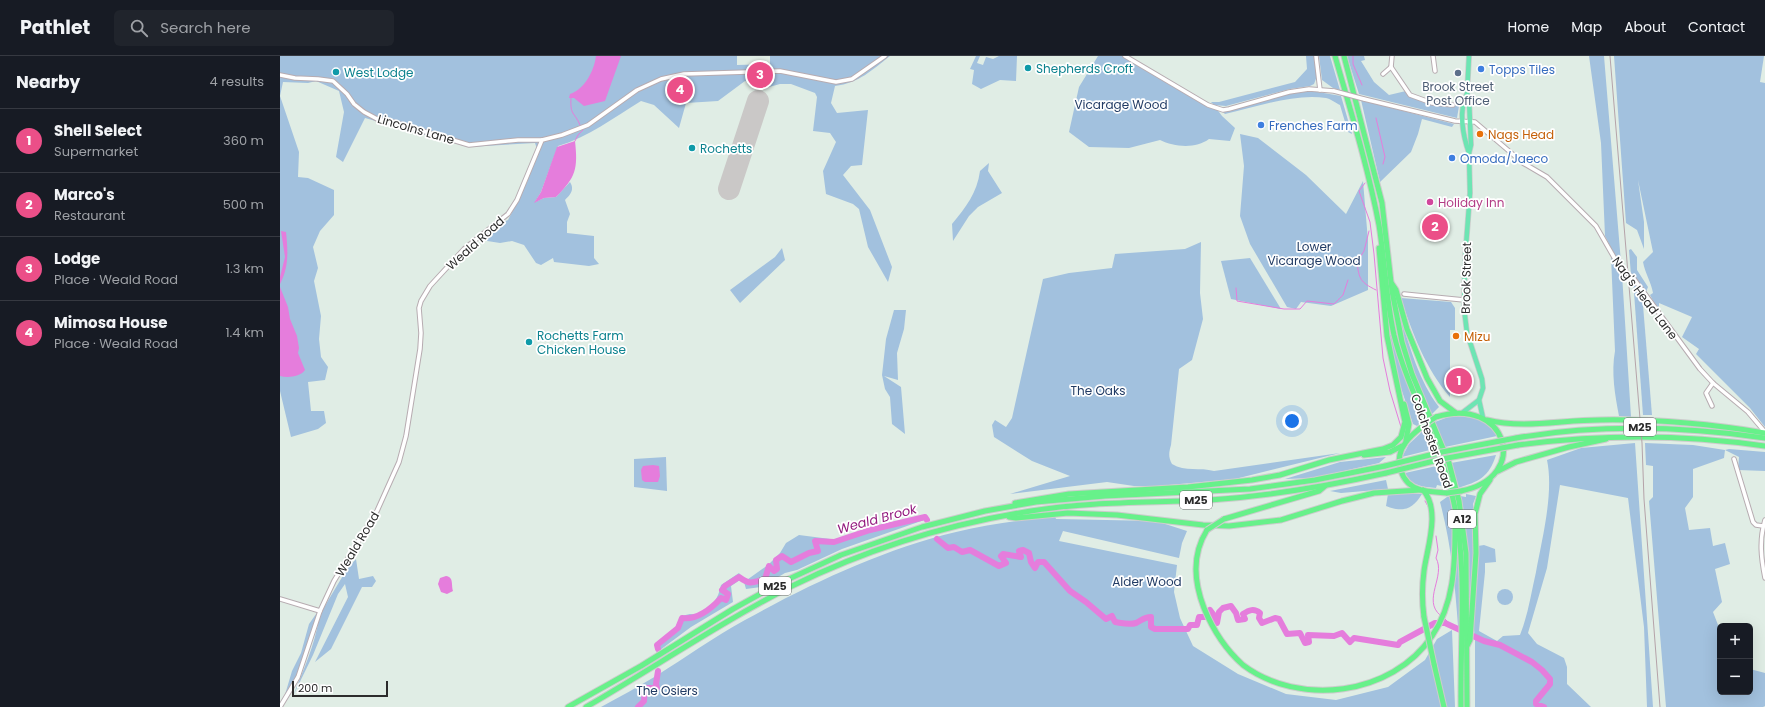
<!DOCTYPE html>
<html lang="en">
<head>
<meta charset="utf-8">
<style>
	:root { --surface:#171b24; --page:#20242c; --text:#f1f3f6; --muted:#9ea1a6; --line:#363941; --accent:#eb4f88 }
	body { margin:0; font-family:Poppins,sans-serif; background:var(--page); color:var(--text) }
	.controls { position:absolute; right:12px; bottom:12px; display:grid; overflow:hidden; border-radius:6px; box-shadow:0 4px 16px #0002 }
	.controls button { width:36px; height:36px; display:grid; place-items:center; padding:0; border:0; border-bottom:1px solid var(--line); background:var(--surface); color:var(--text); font:20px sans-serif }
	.scale { position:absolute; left:12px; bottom:10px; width:96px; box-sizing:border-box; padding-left:4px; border:2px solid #2c2c2c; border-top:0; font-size:11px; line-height:14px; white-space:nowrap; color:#2c2c2c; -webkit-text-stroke:3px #fff; paint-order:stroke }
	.you { position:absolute; left:1012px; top:365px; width:14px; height:14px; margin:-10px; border:3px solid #fff; border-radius:50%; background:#1a73e8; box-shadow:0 0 0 6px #1a73e833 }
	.badge { display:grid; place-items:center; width:26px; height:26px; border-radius:50%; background:var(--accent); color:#fff; font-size:13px; font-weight:700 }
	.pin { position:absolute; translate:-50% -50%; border:2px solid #fff; box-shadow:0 1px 4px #0006 }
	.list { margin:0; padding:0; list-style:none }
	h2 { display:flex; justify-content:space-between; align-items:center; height:52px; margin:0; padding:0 16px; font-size:17px }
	h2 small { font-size:13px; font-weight:400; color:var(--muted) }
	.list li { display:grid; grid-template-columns:26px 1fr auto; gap:12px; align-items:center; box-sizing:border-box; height:64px; padding:0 16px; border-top:1px solid var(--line) }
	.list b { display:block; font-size:15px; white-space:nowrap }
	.list p { margin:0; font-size:13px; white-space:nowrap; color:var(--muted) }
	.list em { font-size:13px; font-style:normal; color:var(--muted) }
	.icon { flex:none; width:22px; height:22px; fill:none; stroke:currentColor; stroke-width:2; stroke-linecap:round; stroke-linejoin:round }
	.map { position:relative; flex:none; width:1485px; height:651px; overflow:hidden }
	header { display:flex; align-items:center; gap:24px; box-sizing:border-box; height:56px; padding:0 20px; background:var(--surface); border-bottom:1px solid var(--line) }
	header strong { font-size:19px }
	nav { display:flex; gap:22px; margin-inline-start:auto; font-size:14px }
	.search { width:280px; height:36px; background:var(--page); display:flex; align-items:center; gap:10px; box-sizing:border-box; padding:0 14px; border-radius:6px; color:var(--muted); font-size:15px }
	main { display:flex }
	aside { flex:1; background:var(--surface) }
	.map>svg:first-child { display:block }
	.green { fill:#a2c1de }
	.water { fill:#e57ddc }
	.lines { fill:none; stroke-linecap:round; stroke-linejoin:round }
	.stream { stroke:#e57ddc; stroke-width:1 }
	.river { stroke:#e57ddc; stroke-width:6 }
	.runway { stroke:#cac8c7; stroke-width:22 }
	.minor-casing { stroke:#b7acb1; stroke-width:5.5 }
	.major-casing { stroke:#ccc; stroke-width:6 }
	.highway-casing { stroke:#ccc; stroke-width:7 }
	.minor { stroke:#fff; stroke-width:3.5 }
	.major { stroke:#6de5b3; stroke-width:4.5 }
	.highway { stroke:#67f18a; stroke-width:5 }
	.rail { stroke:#b5a3a9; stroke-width:1 }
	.minor-bridge-casing { stroke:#b7acb1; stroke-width:5.5; stroke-linecap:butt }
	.highway-bridge-casing { stroke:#ccc; stroke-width:7; stroke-linecap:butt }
	.minor-bridge { stroke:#fff; stroke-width:3.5 }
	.highway-bridge { stroke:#67f18a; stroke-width:5 }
	.culture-dot { fill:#0f9aa8; stroke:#fff; stroke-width:1.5 }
	.shop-dot { fill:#3f7fe0; stroke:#fff; stroke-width:1.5 }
	.service-dot { fill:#5c6f8a; stroke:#fff; stroke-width:1.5 }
	.food-dot { fill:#e8710a; stroke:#fff; stroke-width:1.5 }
	.hotel-dot { fill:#d1479c; stroke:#fff; stroke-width:1.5 }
	.labels { text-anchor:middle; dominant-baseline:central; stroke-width:3.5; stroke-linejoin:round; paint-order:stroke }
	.shield { fill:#fff; stroke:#6b6b6b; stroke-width:1 }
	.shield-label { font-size:11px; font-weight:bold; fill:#2c2c2c }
	.culture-label { font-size:12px; fill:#0d838f; stroke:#fff; text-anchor:start }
	.shop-label { font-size:12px; fill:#366cbe; stroke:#fff; text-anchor:start }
	.service-label { font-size:12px; fill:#4e5e75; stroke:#fff }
	.park-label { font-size:12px; fill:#213b64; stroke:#fff }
	.street-label { font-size:12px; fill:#2c2c2c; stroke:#fff }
	.food-label { font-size:12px; fill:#c56008; stroke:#fff; text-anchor:start }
	.hotel-label { font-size:12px; fill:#b23c85; stroke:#fff; text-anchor:start }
	.water-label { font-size:13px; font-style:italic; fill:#931a7f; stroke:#fff }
</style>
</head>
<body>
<header>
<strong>Pathlet</strong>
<div class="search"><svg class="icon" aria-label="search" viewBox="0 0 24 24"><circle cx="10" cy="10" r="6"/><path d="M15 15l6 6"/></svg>Search here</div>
<nav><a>Home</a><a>Map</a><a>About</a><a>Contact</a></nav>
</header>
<main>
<aside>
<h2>Nearby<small>4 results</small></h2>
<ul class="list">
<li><span class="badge">1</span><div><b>Shell Select</b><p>Supermarket</p></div><em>360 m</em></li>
<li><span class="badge">2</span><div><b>Marco's</b><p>Restaurant</p></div><em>500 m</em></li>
<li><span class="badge">3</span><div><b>Lodge</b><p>Place · Weald Road</p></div><em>1.3 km</em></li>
<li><span class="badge">4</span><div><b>Mimosa House</b><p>Place · Weald Road</p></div><em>1.4 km</em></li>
</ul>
</aside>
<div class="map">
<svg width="1485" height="651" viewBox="0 0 1485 651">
	<rect width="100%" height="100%" fill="#e0ede5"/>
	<!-- green -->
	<g class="green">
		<path d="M0 0H457V9L490 8V0H610C592 14 579 27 555 30L551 47 557 57 588 54 582 109 571 110 563 119 590 154 612 211 608 226 588 191 579 153 573 148 546 138 543 115 556 86 550 77 533 75 537 41 535 37 511 28H500L489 31 465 25 438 45 406 47 399 72 374 49 361 45C333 62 309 81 278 90L261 136 255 146 264 142 276 141 290 126C295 134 290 139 285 144L290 158 287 166V177L314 180V202L319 208 309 210 274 206 273 202 261 209 256 207 244 189 232 185 220 187 201 184 215 170 228 164 247 126 258 96 255 87 188 91 85 62 63 106 56 101 64 56 59 35 36 25 28 27 3 26 0 40 19 96 18 121 28 122 54 134V159L40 175 33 191 38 212 34 225 41 260 39 283 41 301 48 311 45 324 28 326 31 355H44L46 367 38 373 11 381 0 335Z"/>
		<polygon points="696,0 700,0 697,7 703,9 706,1 713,3 719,0 737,0 736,25 720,24 701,33 692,28 694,14 690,13"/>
		<path d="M818 0H850V3L936 52 942 60 955 72 950 85 929 83C916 93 894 91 880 84L849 92 809 91 789 76 799 31Z"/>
		<polygon points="1026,0 1035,0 1037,20 1034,28 1030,30 1010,33 946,50 934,49 931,46 939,46 1015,26 1027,13"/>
		<polygon points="1039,0 1050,0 1060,34 1053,32 1042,24"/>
		<polygon points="1067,0 1084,0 1085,4 1081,5 1094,26 1109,39 1126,35 1152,47 1179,50 1177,62 1079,38"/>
		<polygon points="1309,0 1324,0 1341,207 1335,200 1325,180 1321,87"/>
		<path d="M1334 0H1484L1480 26 1485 27V371L1470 352 1416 298 1419 293 1402 281 1412 261 1379 247V256L1370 239 1373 237C1371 226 1365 217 1363 206L1373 196 1358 124 1364 166V193L1357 174 1346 167Z"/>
		<path d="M1032 35 1061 40 1072 78 1068 76 1060 49C1056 47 1051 43 1046 42 1015 37 976 51 945 58L942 55 1008 38Z"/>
		<polygon points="1081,44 1174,68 1172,71 1142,63 1138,78 1131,96 1100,126"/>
		<polygon points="960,78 978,82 1026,119 1066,158 1083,125 1088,185 1088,234 1051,250 1021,246 1016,253 1007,251 970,188 960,160 964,110"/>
		<path d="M709 107 708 115 722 137 698 151 689 160 673 185 672 168C686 151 697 137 700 115Z"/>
		<path d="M921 186 920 237 923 263 912 304 899 313 891 389C889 396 888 401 892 408 905 416 920 411 934 415L1060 397 955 423 878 430H854L827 426 730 438 790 420 752 405 714 381 712 369 715 364 726 371 732 362 763 223 789 217 832 212 835 198 905 193Z"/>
		<polygon points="502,192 505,204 460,247 450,234 495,201"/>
		<polygon points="1351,193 1357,201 1357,214 1368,231 1366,236 1351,219 1349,194"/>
		<path d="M1331 200 1342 218 1351 361 1339 360C1335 340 1331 316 1335 295Z"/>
		<polygon points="970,202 1001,253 951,243 941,205"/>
		<polygon points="1353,223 1362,237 1372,359 1363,359"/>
		<path d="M1121 242 1171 246 1175 252V274H1170V341C1146 313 1132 277 1121 242Z"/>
		<polygon points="614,254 626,254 624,273 617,297 618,324 604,320 621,331 625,378 612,368 610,341 605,333 602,319 606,283"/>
		<path d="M1118 260H1120C1130 291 1139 325 1159 351L1151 359 1129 306Z"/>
		<path d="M1109 279H1112C1119 308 1130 336 1144 363L1137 370 1133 368 1117 320Z"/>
		<path d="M1171 360C1192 361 1206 361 1217 380L1165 391 1155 366Z"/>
		<polygon points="1146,372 1154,393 1122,401 1129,388"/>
		<path d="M1355 387 1373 651H1367L1364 571 1348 442 1280 429 1267 512 1248 577 1257 588 1284 602 1287 611V628L1311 651H1195V585L1193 561 1198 490 1204 489 1215 493 1216 506 1205 507V516L1199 575 1217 585 1223 580 1240 579C1248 559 1251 538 1256 516 1262 483 1274 437 1267 404L1301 392Z"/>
		<polygon points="1365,387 1413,389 1445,394 1449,393 1485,396 1485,415 1458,414 1459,401 1445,394 1444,402 1413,413 1413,441 1405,452 1409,474 1430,472 1433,490 1445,487 1450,508 1435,513 1442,546 1433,556 1440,574 1440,636 1470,636 1470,613 1485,617 1485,650 1483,651 1386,651 1369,445 1373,441 1373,410 1366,409"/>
		<path d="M1216 399C1209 421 1199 426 1177 432L1171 407Z"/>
		<polygon points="386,401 387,435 354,431 354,403"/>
		<polygon points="1106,401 1099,407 1033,422 1005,423 1060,406"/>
		<path d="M1161 409 1166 431 1157 429 1156 432C1144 431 1131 430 1125 417Z"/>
		<polygon points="1106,424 1108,433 1061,437 1050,435"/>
		<path d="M1122 437 1142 438C1133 453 1123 457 1106 450L1108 438Z"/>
		<polygon points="1186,438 1196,440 1193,448 1194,494 1190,542 1188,542 1187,488 1180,440 1186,441"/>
		<path d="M1167 441H1170C1179 483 1180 526 1179 570H1178C1175 528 1171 487 1160 446Z"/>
		<path d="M775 460 776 463 876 465 907 475 902 487 899 502 783 475 779 485 897 509 894 536 900 562 913 590 958 618 1006 638 1056 644 1108 631 1145 604 1157 583 1172 574 1175 651H321C339 641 358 631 376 620 406 601 434 581 465 564 530 528 604 493 676 476 709 468 742 464 775 460Z"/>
		<polygon points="637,461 644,464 562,493 517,514 505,517 481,531 466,533 464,526 488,509 500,497 506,487 519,479 558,484 596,471"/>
		<path d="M76 503 79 523 93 520 96 525 92 531H82L51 593 35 606 68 541 65 528 58 538 33 599 13 640C23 615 35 589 39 562L18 617 4 642 12 615 21 597 29 568 41 551 40 558 67 513Z"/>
		<path d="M459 517 463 522 451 530 453 546 411 571 376 597 382 585 391 580 401 560 410 558 420 559C432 550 438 544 441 529Z"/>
		<circle cx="1225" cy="541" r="8"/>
	</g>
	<!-- water -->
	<g class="water">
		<path d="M316 0H341L325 45 304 50 294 42H289L290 38C305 33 314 15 316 0Z"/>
		<path d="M295 85C298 113 296 121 276 141L264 142 254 147 261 136 277 91Z"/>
		<path d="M1 175 6 176C8 195 9 211 0 228V221L5 201Z"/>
		<path d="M0 231 8 251 10 263 17 280 19 292 18 297 25 314C20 321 8 322 0 320Z"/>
		<polygon points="373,409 379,410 380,420 378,426 365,426 362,424 361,414 363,410"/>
		<path d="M166 520C174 521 171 529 173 535L167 538 161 536 158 528 160 522Z"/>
	</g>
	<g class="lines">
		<!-- stream -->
		<g class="stream">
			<polyline points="1073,0 1073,8 1082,29"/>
			<path d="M291 42C290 60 294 55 300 69"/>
			<polyline points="1096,62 1105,101 1103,108"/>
			<polyline points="295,85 298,79 303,74"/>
			<polyline points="1085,127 1079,135 1090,166 1094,198 1103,302 1110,335 1121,371"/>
			<path d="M1089 175 1084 195 1077 206C1079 223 1080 226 1096 234"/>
			<polyline points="956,232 957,245 1004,253 1020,253 1027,245 1054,248 1063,239 1068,224"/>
			<polyline points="1145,445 1149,452"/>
			<path d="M1156 480 1158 494 1156 502C1166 520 1142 544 1160 559"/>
			<polyline points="1164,562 1168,566 1168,569"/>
		</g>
		<!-- river -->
		<g class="river">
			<path d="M657 483 668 492 674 491 682 496 690 494 719 510 726 507 721 500 723 498 741 501 739 495 743 494 749 497 751 506 755 512 758 506H764L790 535 806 546 826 563 832 560 835 566C842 567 849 569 856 567 862 564 864 561 871 561V571L875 573H908L910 569H917L919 561H925L930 554 933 558 932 565 937 567 939 556 943 552 951 550 956 557 958 564 965 563 963 558C969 554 974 552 980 557L979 562 982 567 995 562 999 563 1007 578 1020 577 1025 587 1029 586 1028 579 1054 580 1062 577 1070 586 1074 582 1118 589 1120 586 1155 567H1165L1204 585 1220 589 1252 606 1262 614 1270 623V628L1256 645V648L1264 651"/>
			<path d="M378 593 377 589 398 572 402 562C418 564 431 553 441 542L446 544 448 538 442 534 445 530 459 521C470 529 472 527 485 523L489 510 494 515 497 513 496 504 502 500 511 506 529 497 538 495 535 485 554 486 590 474 645 461 647 464"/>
			<polyline points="358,651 364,645 365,632 377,632 376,628 378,615"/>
		</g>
		<!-- runway -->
		<polyline class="runway" points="449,133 478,45"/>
		<!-- minor casing -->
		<g class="minor-casing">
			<g id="minor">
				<polyline points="845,0 928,49 943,54 949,53 1009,36 1029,33 1054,35"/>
				<polyline points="1036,0 1040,34"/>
				<polyline points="1153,0 1155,15"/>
				<polyline points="1111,11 1130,39 1152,47 1173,49"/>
				<polyline points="1103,18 1111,11 1112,0"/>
				<polyline points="0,19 15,22 38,23 53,25 67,38 74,48 84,56 99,64 113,66 189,89 238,84 262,84"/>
				<polyline points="1084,43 1175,65 1195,66 1243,107 1267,121 1316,170 1339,210 1354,223 1420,313 1433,327 1468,356 1485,376"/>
				<polyline points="1124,238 1184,244"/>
				<polyline points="1432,350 1426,337 1433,327"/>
				<polyline points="1454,403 1473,466 1476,469 1483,470"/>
				<path d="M1485 464C1479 484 1481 502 1485 522"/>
				<polyline points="0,543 40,555"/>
				<polyline points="0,651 18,621 40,555 54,525 97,455 119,406 126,380 140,293 141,277 139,252 141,245 150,230 184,193 228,158 237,144 262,84 282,79 308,69 357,34 381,23 404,18 500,15 556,26 572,23 605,0"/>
			</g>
		</g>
		<!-- major casing -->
		<g class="major-casing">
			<g id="major">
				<path d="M1187 38C1178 54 1183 80 1189 97"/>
				<polyline points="1199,344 1203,362"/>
				<polyline points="1182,357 1199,344 1203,332 1202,323 1187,277 1184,252 1185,203 1190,137 1189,97 1191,89 1189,43 1187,38 1189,0"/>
			</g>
		</g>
		<!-- highway casing -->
		<g class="highway-casing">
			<g id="highway">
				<path d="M1055 0C1071 56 1088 111 1099 169 1105 206 1106 243 1114 279 1128 336 1160 386 1173 443 1188 507 1180 585 1181 651"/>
				<polyline points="1064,0 1102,147 1112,235 1122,286 1132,318 1169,407 1179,445 1186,497 1187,651"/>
				<polyline points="1112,228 1116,234 1127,273 1147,322 1160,345 1176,357"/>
				<polyline points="1124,348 1129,368 1126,384"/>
				<path d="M1156 361C1227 339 1252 421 1181 435"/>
				<path d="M1207 364C1243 373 1282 364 1319 364 1374 363 1430 368 1485 377"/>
				<path d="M1144 369C1138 374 1131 379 1126 386 1113 403 1120 428 1141 434 1149 436 1158 436 1167 437"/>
				<path d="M1236 382C1319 368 1401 370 1485 382"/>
				<path d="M1238 389C1321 378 1402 378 1485 390"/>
				<polyline points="1084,399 1110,396 1122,390"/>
				<polyline points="1218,415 1236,406 1289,391 1326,383"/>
				<path d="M1143 434C1161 454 1147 492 1144 515 1142 530 1142 546 1144 561"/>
				<polyline points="735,447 789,438 908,431 972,424 1000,419 1049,404 1103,393 1113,389 1121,381 1125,366 1107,280 1099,192"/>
				<polyline points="729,461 736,462 788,457 837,459 923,469 949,470 1001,464 1062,445 1094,437 1140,434"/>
				<polyline points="944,463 1039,435 1045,430"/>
				<path d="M927 474C912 498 914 526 924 552 933 574 945 593 963 609 1019 651 1112 640 1152 580 1174 548 1175 509 1175 472"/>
				<polyline points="1187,590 1190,584 1196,497 1195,458 1200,438 1210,424"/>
				<polyline points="1154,608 1164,651"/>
				<polyline points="288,651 361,610 453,553 498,528 561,499 642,471 705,455 756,446 825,440 970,433 1035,424 1105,410"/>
				<path d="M306 651C375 611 441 566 512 530 587 493 668 468 751 455 810 445 870 447 930 444 990 440 1048 430 1106 417"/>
			</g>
		</g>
		<!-- minor -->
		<use href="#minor" class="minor"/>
		<!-- major -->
		<use href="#major" class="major"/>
		<!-- highway -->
		<use href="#highway" class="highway"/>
		<!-- rail -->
		<polyline class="rail" points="1330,0 1362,387 1364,443 1380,651"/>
		<!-- minor-bridge casing -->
		<g class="minor-bridge-casing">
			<polyline id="minor-bridge" points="1054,35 1084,43"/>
		</g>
		<!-- highway-bridge casing -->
		<g class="highway-bridge-casing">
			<g id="highway-bridge">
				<polyline points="1144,369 1156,361"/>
				<polyline points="1105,410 1162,396 1236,382"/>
				<polyline points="1106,417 1162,403 1238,389"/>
				<polyline points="1167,437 1181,435"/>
				<polyline points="927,474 944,463"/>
				<polyline points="1144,561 1154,608"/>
			</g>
		</g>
		<!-- minor-bridge -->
		<use href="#minor-bridge" class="minor-bridge"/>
		<!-- highway-bridge -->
		<use href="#highway-bridge" class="highway-bridge"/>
	</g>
	<!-- markers -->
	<g class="culture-dot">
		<circle cx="748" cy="12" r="4"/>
		<circle cx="56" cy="16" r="4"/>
		<circle cx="412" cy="92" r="4"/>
		<circle cx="249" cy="286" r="4"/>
	</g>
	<g class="shop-dot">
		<circle cx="1201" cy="13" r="4"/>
		<circle cx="981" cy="69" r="4"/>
		<circle cx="1172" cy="102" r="4"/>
	</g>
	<circle class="service-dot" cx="1178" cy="17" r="4"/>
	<g class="food-dot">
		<circle cx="1200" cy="78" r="4"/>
		<circle cx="1176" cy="280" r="4"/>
	</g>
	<circle class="hotel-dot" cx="1150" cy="146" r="4"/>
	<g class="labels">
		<!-- shield labels -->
		<g class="shield">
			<rect x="1344" y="362" width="32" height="18" rx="3"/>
			<rect x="900" y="435" width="32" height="18" rx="3"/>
			<rect x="1168" y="454" width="28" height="18" rx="3"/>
			<rect x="479" y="521" width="32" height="18" rx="3"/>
		</g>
		<g class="shield-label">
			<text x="1360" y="371">M25</text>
			<text x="916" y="444">M25</text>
			<text x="1182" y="463">A12</text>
			<text x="495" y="530">M25</text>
		</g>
		<!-- culture labels -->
		<g class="culture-label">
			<text x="756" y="12">Shepherds Croft</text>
			<text x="64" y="16">West Lodge</text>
			<text x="420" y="92">Rochetts</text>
			<text x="257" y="279">Rochetts Farm<tspan x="257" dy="14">Chicken House</tspan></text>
		</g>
		<!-- shop labels -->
		<g class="shop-label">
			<text x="1209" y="13">Topps Tiles</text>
			<text x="989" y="69">Frenches Farm</text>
			<text x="1180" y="102">Omoda/Jaeco</text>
		</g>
		<!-- service labels -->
		<g class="service-label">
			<text x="1178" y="30">Brook Street<tspan x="1178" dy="14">Post Office</tspan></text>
		</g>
		<!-- park labels -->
		<g class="park-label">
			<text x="841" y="48">Vicarage Wood</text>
			<text x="1034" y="190">Lower<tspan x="1034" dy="14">Vicarage Wood</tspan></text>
			<text x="818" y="334">The Oaks</text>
			<text x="867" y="525">Alder Wood</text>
			<text x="387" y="634">The Osiers</text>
		</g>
		<!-- street labels -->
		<g class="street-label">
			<text transform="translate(136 73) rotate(16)">Lincolns Lane</text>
			<text transform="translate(195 187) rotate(-42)">Weald Road</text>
			<text transform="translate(1186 222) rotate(-89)">Brook Street</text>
			<text transform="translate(1365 242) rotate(53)">Nag's Head Lane</text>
			<text transform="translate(1152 385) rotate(70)">Colchester Road</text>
			<text transform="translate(77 488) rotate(-59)">Weald Road</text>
		</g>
		<!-- food labels -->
		<g class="food-label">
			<text x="1208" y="78">Nags Head</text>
			<text x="1184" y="280">Mizu</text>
		</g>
		<!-- hotel labels -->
		<g class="hotel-label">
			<text x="1158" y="146">Holiday Inn</text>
		</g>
		<!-- water labels -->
		<g class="water-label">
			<text transform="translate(597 463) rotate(-15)">Weald Brook</text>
		</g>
	</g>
</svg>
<div class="controls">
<button>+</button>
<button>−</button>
</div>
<div class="scale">200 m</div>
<div class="you"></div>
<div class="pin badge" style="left:1179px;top:325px">1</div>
<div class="pin badge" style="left:1155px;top:171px">2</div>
<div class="pin badge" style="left:480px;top:19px">3</div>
<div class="pin badge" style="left:400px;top:34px">4</div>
</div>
</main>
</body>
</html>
